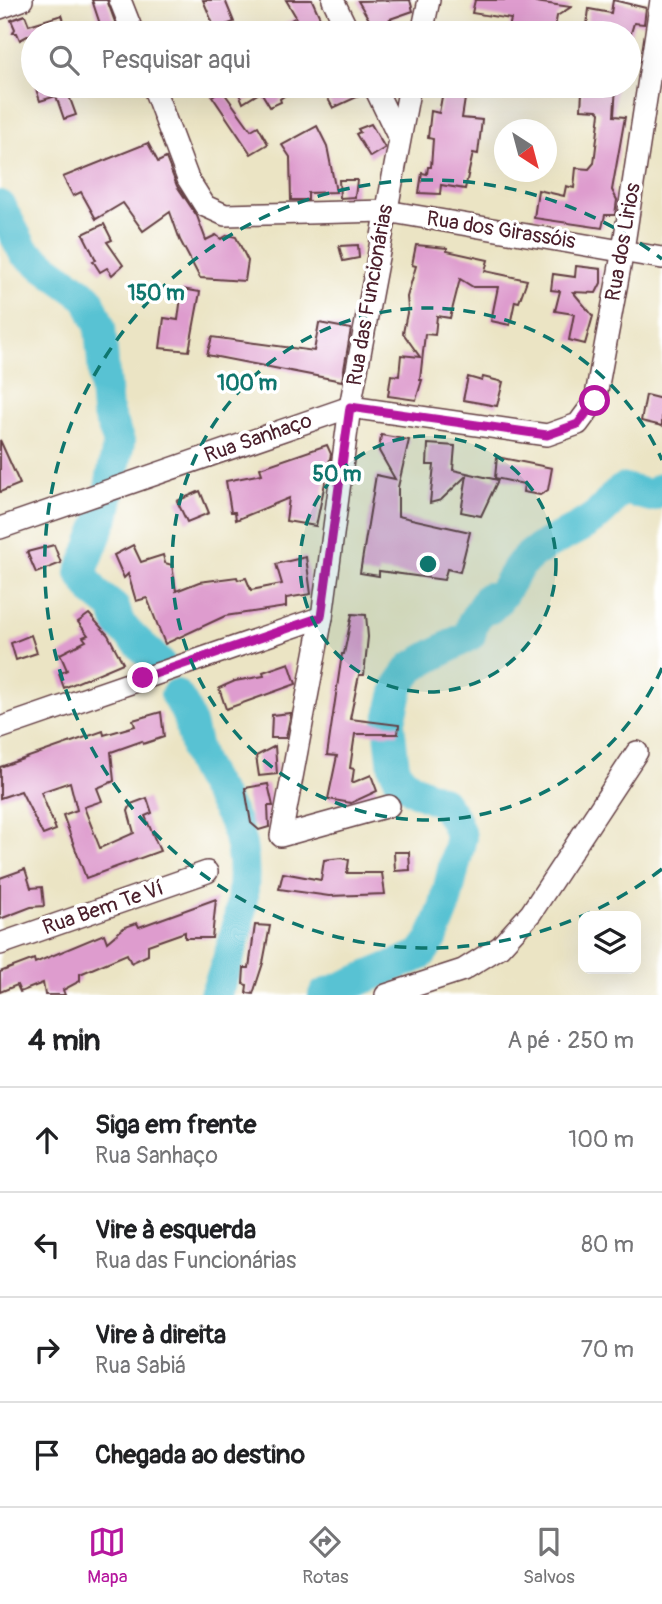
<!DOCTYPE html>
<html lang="pt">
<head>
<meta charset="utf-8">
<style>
	:root { --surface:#fff; --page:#f6f6f6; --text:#202124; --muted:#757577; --line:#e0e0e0; --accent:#b5179e }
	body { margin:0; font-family:Pangolin,sans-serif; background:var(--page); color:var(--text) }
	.controls { position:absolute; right:21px; bottom:21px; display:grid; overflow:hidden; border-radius:14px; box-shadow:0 7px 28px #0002 }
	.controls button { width:63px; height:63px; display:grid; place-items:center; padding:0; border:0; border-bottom:2px solid var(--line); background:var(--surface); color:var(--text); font:35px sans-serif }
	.compass { position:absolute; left:494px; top:119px; width:63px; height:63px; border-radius:50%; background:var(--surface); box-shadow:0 7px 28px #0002; rotate:144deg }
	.stop { position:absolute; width:21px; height:21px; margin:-16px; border:5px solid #b5179e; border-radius:50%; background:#fff }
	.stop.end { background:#b5179e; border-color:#fff; box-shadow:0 2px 7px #0008 }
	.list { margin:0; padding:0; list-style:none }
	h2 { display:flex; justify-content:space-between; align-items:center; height:91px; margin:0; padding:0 28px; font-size:30px }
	h2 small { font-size:23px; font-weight:400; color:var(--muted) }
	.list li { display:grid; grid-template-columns:46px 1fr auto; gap:21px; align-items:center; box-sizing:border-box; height:105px; padding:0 28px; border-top:2px solid var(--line) }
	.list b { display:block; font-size:26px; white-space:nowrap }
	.list p { margin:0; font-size:23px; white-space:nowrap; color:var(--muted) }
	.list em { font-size:23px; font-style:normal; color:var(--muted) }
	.icon { flex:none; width:38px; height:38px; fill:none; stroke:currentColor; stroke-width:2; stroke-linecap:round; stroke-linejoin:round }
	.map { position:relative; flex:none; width:662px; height:995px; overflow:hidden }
	.search { position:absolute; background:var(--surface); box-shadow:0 7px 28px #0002; left:21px; right:21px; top:21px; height:77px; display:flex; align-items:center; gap:18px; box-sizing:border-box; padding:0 24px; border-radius:38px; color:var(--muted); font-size:26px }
	.sheet { height:511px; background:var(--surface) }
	nav { display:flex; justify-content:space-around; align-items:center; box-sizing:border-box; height:98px; border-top:2px solid var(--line); background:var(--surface); font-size:19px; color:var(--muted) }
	nav a { display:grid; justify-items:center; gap:4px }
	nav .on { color:var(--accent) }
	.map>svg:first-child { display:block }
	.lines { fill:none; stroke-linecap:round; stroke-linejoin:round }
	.river { stroke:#58c2d3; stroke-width:32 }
	.building { fill:#de9cce }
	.minor-casing { stroke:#623d42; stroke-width:24 }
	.minor { stroke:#fff; stroke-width:21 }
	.route { stroke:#b5179e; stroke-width:9 }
	.ring { fill:none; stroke:#0f766e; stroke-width:3.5; stroke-dasharray:12 9 }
	.labels { text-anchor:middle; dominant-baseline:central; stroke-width:7; stroke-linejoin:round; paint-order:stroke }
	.street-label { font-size:21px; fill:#4a1f2b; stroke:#fff }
	.centre { fill:#0f766e; stroke:#fff; stroke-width:3.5 }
	.ring-label { font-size:21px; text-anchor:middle; font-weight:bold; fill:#0f766e; stroke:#fff; stroke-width:7; stroke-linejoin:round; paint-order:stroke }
</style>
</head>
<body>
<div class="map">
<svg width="662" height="995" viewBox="0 0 662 995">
	<rect width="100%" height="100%" fill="#fff"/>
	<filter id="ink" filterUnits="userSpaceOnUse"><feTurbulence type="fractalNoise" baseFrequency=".0143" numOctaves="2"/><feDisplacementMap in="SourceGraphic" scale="14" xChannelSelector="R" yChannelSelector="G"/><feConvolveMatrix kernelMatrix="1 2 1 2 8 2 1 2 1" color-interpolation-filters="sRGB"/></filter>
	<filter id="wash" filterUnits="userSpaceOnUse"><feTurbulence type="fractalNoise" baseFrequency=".00686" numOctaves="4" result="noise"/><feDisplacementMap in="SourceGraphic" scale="28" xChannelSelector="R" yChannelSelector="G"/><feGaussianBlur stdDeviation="1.57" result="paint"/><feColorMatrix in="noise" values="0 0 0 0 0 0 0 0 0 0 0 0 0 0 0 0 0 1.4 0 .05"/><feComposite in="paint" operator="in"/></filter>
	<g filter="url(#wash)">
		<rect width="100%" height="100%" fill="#ebe4c4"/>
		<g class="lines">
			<!-- river -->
			<g class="river">
				<polyline points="0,206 24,252 88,298 100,327 107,412 119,442 105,512 81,573 95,593 114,608 120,625 160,664"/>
				<path d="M176 695C191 714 191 733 198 755 205 778 224 799 234 822 256 875 236 944 215 995"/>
				<path d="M324 995 420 955 432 939 444 909 461 837 454 819 442 802 413 789 400 779 394 767 389 724 399 685 412 667 470 635 473 622 488 598 490 608C506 595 510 574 525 560 547 539 580 532 602 511 611 503 612 495 624 489L651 496 662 488"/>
			</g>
		</g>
		<g id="blocks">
			<!-- building -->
			<g class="building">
				<polygon points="92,0 107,0 119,33 103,33"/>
				<polygon points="203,0 225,0 234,22 215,29"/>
				<polygon points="286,0 312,0 327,33 269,33 296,17"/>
				<polygon points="410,0 413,11 390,19 392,21 386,24 392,33 377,33 358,1"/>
				<polygon points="475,0 521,0 571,7 557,16 554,33 508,33 511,19 472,13"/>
				<polygon points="613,0 646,8 644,24 634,23 631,33 586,33 589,9 611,13"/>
				<polygon points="25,15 29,25 62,15 68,33 33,33 20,40 17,33 13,33 15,29 11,20"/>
				<polygon points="35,86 79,86 79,89 68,93 76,115 64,119 56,96 40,101"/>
				<polygon points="236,86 298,86 280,99 281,102 270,107 261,92 243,103"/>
				<polygon points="345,86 354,86 359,96 333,108 326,95"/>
				<polygon points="444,86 467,86 462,118 482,120 478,154 473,153 465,189 441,185 440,194 419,193 422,173 427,174 428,167 431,167 433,139 428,138 431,111 439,113"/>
				<polygon points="587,86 616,86 614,116 625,117 612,190 617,200 615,215 605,215 602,228 534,218 538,190 564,196 566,186 574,188 576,168 589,169 594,163 600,113 597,110 581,109 582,92 586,91"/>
				<polygon points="222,90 251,130 258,126 268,144 251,154 212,96"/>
				<polygon points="371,124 385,148 370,157 356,134 360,132 358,129"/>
				<polygon points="317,126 327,146 336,192 308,193 308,200 291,200 290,157 282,145"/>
				<polygon points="148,143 158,162 166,158 177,186 197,216 206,240 216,235 221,239 228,235 236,237 248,261 245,281 200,278 180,240 170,212 143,231 123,203 96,219 81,192 73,196 63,177"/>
				<polygon points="339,180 357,180 355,197 340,198"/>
				<polygon points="104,224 112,240 107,242 123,265 112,275 107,268 100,272 93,261 96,260 83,234"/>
				<polygon points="358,245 359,258 343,261 339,246"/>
				<polygon points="416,245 447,248 447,251 488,260 485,271 527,280 519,302 515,301 510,325 491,321 498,287 473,287 460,279 450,318 437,316 435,335 425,334 420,380 422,380 416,400 388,396 391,375 399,376 401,355 420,357 403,333 408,308 407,297 416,266 412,265"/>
				<polygon points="576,266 601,269 601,283 596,293 573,292 593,316 585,344 569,340 574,314 555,311 560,291 551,290 553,274 575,277"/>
				<polygon points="182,289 200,292 189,351 160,348 164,318 178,320"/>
				<polygon points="319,323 351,329 342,381 207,355 212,337 314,351"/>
				<polygon points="468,377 482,381 483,377 503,382 497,406 463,400"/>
				<polygon points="646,395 662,399 662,426 641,421"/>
				<polygon points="381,435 409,440 398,487 398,516 470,532 460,572 447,569 444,580 379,571 379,576 360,573 376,475 395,479 379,451"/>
				<polygon points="0,440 20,484 0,492"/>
				<polygon points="428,444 455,446 453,470 498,480 481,516 461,512 467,475 441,500 430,503 434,465 427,465"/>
				<polygon points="327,445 331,454 316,526 286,521 289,498 236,520 235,512 231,512 226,481 262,474 260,468"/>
				<polygon points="497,457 552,468 548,490 540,495 523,492 524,484 495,478"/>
				<polygon points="200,491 209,513 187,522 177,501"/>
				<polygon points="54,545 61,563 36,573 27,552"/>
				<polygon points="133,545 141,562 163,555 165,563 172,565 176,591 199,582 237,577 238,580 246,578 251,590 282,584 276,564 306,557 311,594 286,598 286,607 225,616 165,644 147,598 136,601 128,574 124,578 114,555"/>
				<polygon points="89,614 108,635 123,663 64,688 59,674 67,670 60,654 86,641 83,637 88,635 78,622"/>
				<polygon points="352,614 366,615 368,637 364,675 359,675 350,719 399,725 398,734 355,734 350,768 354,769 352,783 371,775 377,791 351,803 328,799 337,756 327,755 342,654 344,654"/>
				<polygon points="31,635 37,653 16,660 11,643"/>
				<polygon points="289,663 296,684 226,709 219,688 235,681 264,676 263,672"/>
				<polygon points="161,712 164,737 143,744 142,741 111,752 114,781 97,788 102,801 84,807 100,848 134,833 128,811 131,804 147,798 152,813 145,816 160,851 86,878 63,815 77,810 70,782 41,792 56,830 43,835 21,791 0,798 0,767 103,731 104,735 135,726 133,720"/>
				<polygon points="291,713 286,738 271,738 272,715"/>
				<polygon points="275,746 277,774 259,776 256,756"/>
				<polygon points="268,784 273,806 268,806 269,827 259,830 251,823 245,788"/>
				<polygon points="394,852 409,852 410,870 395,871"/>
				<polygon points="341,858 349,860 347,873 382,873 385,894 329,896 279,889 283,873 321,880 324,860"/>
				<polygon points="25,869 31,888 42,887 44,906 31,907 0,919 0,878"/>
				<polygon points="216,899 212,938 185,938 185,932 148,945 148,955 131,963 127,954 80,974 80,981 63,990 65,995 45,995 43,983 20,992 17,985 0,992 0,972 34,959 35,963 104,934 107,942 125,927 137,923 139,927"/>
				<polygon points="255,925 270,926 263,963 253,994 246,993 247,985 243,984 244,968 249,968"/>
			</g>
		</g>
	</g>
	<g filter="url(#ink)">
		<use href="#blocks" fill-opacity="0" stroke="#623d42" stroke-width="2"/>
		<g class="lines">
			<!-- minor casing -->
			<g class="minor-casing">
				<g id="minor">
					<polyline points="120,0 133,33"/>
					<polyline points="333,0 349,33"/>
					<polyline points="0,8 22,0"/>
					<polyline points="422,33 429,0"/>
					<polyline points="153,86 188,179 205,206 225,215 386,211 662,258"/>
					<polyline points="374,86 398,136"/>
					<polyline points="0,528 350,407 547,435 578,424 595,401 623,250 661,0"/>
					<polyline points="0,728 322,617"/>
					<polyline points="389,806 281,836 322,617 350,407 410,86"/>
					<polyline points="0,944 207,872"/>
					<polyline points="386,995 463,970 500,947 531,913 637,752"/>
				</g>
			</g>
			<!-- minor -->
			<use href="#minor" class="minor"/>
		</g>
	</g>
	<g class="lines" filter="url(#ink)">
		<!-- route -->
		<polyline class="route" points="143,678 321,617 350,407 547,435 578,424 595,401"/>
	</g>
	<!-- distance rings -->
	<circle cx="428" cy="564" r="128" fill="#0f766e" fill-opacity=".12"/>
	<g class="ring">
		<circle cx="428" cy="564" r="128"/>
		<path d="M662 668A256 256 0 1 1 662 460"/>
		<path d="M662 869A384 384 0 1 1 662 259"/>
	</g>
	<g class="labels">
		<!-- street labels -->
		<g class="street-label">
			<text transform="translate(501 230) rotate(9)">Rua dos Girassóis</text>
			<text transform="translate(623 242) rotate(-80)">Rua dos Lirios</text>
			<text transform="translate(370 295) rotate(-80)">Rua das Funcionárias</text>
			<text transform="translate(258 438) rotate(-19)">Rua Sanhaço</text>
			<text transform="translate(103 908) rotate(-19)">Rua Bem Te Ví</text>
		</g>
	</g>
	<circle cx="428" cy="564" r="10" class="centre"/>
	<g class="ring-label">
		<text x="156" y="300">150 m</text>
		<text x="247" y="390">100 m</text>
		<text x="337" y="481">50 m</text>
	</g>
</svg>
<div class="controls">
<button><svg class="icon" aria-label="layers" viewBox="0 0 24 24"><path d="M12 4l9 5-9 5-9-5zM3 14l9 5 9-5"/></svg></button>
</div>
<svg class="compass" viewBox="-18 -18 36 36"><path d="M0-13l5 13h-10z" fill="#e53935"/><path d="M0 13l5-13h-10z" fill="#757577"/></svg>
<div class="stop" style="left:595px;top:401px"></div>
<div class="stop end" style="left:143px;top:678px"></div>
<div class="search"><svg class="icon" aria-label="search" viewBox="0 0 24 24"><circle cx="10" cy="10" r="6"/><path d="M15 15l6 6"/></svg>Pesquisar aqui</div>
</div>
<section class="sheet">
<h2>4 min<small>A pé · 250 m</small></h2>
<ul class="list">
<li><svg class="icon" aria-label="ahead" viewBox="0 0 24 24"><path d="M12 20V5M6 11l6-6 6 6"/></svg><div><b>Siga em frente</b><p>Rua Sanhaço</p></div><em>100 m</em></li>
<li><svg class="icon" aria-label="left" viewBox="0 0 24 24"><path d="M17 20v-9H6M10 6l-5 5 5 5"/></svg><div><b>Vire à esquerda</b><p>Rua das Funcionárias</p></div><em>80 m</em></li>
<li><svg class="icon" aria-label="right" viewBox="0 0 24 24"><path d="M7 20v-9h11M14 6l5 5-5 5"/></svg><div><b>Vire à direita</b><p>Rua Sabiá</p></div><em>70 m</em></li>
<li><svg class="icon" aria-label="arrive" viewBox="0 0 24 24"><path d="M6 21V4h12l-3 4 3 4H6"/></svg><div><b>Chegada ao destino</b></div></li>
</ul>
</section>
<nav>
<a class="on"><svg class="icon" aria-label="map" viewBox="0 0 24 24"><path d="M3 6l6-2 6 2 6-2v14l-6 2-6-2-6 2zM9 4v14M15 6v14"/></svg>Mapa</a>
<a><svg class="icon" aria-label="directions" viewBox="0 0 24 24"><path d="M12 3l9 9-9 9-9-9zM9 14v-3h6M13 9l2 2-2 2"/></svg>Rotas</a>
<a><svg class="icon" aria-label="saved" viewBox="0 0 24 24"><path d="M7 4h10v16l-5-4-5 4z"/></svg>Salvos</a>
</nav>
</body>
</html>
